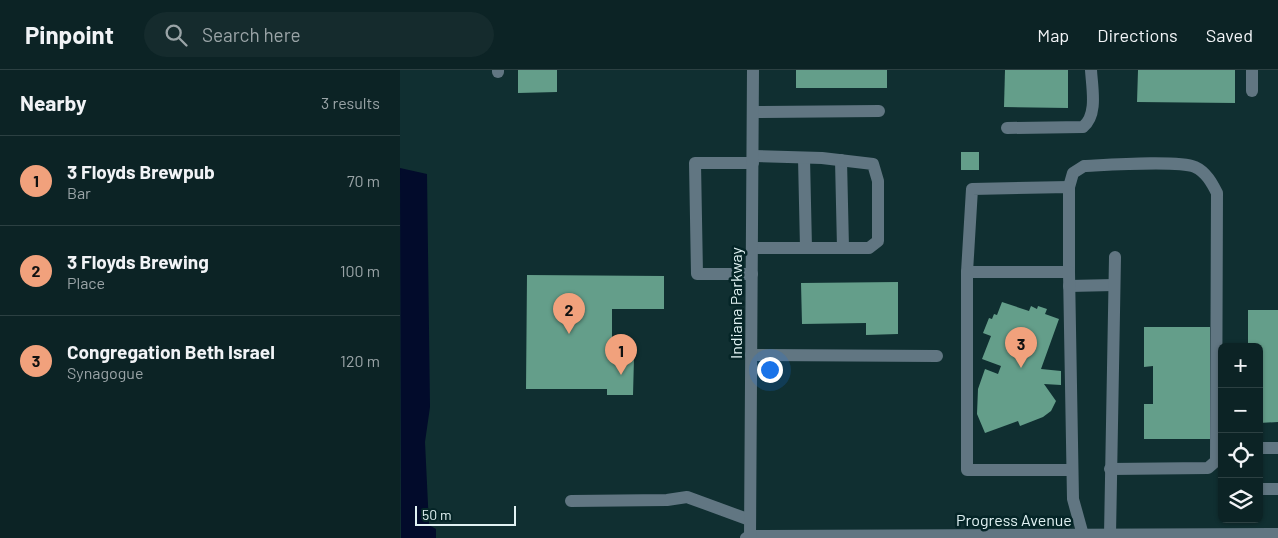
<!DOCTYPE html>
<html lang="en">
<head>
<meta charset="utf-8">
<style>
	:root { --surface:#0c2325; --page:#152b2d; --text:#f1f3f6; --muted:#9aa4a7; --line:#2c4042; --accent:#f1a17c }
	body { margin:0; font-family:Barlow,sans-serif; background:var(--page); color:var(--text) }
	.controls { position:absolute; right:15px; bottom:15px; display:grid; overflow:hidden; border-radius:8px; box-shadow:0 1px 4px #0004 }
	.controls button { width:45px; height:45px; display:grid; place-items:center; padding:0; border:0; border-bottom:1px solid var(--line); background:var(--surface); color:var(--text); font:25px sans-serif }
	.scale { position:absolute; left:15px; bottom:12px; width:101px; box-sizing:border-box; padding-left:5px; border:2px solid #e1f2f3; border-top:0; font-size:14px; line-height:18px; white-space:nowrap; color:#e1f2f3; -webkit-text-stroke:4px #052527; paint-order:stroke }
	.you { position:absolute; left:369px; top:299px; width:18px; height:18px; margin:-12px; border:4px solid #fff; border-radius:50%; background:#1a73e8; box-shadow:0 0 0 8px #1a73e833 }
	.badge { display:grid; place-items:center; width:32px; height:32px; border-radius:50%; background:var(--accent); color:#111; font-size:16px; font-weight:700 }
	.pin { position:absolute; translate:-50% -41px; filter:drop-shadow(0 1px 2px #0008) }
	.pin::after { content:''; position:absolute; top:26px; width:18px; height:15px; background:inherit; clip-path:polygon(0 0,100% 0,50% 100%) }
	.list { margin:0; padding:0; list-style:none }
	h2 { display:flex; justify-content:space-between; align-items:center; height:65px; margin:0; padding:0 20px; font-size:21px }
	h2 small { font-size:16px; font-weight:400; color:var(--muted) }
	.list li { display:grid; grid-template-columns:32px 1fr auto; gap:15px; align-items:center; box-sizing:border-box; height:90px; padding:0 20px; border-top:1px solid var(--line) }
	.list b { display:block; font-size:19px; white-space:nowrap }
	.list p { margin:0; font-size:16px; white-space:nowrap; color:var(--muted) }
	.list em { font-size:16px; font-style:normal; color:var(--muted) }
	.icon { flex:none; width:28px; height:28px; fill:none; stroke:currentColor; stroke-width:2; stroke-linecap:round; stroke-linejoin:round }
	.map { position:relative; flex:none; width:878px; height:468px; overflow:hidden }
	header { display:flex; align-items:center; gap:30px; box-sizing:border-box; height:70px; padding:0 25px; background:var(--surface); border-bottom:1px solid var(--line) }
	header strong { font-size:24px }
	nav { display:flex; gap:28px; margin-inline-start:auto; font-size:18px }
	.search { width:350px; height:45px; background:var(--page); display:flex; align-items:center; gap:12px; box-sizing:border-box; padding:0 18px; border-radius:28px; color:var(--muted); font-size:19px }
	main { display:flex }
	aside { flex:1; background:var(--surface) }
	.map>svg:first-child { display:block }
	.water { fill:#020b2b }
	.building { fill:#649e8a }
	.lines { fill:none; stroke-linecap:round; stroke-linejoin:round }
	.minor { stroke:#617682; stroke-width:12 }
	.labels { text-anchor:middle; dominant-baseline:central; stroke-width:5; stroke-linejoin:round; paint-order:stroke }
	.street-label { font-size:16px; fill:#e1f2f3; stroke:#052527 }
</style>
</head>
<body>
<header>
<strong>Pinpoint</strong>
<div class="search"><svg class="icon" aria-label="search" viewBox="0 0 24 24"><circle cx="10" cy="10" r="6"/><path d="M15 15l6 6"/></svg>Search here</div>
<nav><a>Map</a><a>Directions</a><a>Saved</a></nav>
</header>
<main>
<aside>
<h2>Nearby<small>3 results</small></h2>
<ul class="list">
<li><span class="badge">1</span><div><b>3 Floyds Brewpub</b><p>Bar</p></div><em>70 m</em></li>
<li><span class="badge">2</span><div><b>3 Floyds Brewing</b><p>Place</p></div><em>100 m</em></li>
<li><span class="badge">3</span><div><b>Congregation Beth Israel</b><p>Synagogue</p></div><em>120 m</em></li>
</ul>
</aside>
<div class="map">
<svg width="878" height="468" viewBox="0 0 878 468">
	<rect width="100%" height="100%" fill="#102f31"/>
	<!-- water -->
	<polygon class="water" points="0,98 27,104 30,337 25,372 29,455 36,459 36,468 1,468"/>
	<!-- building -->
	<g class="building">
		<polygon points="118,0 157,0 157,22 118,23"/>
		<rect x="396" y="0" width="91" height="18"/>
		<polygon points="605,0 668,0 668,38 604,37"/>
		<polygon points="738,0 835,0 835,33 737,32"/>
		<rect x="561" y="82" width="18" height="18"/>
		<polygon points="127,205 264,206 264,239 212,239 212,288 234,288 233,325 207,325 207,319 126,319"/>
		<polygon points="498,212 498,264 466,265 466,253 402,254 401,213"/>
		<polygon points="602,232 629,241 631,236 637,239 638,236 647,239 645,244 659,249 641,299 661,301 661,315 644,314 656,331 651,341 643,347 620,356 618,351 585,363 577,344 578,319 585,299 598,304 601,296 582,289 591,266 583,263 589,248 592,249 594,244 597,245"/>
		<polygon points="848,240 878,240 878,352 859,353 859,277 848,277"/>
		<polygon points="744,257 810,257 810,369 744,369 744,334 753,334 753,296 744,297"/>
	</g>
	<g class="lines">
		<!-- minor -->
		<g class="minor">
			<polyline points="98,0 98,2"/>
			<polyline points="852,21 852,0"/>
			<polyline points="353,42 479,41"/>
			<path d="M607 58 683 57C698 45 692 18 691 0"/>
			<polyline points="404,88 406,178"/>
			<polyline points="441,90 443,178"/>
			<path d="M669 117 673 103 684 96C706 95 778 90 795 97 806 102 812 113 817 123L816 391 808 398 710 399"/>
			<polyline points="352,178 469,178 478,171 478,111 473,94 422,88 353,86"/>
			<polyline points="567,202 572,119 669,117 669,202"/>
			<polyline points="352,204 297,204 295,93 353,93"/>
			<polyline points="669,216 714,215"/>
			<polyline points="351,285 537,286"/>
			<polyline points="859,378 878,378"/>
			<polyline points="672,400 567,400 567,202 669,202 673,429 683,465"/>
			<polyline points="859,419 878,419"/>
			<polyline points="171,431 267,430 287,427 350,450"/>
			<polyline points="710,465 715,187"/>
			<polyline points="346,468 350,466 878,464"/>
			<polyline points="350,468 353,0"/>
		</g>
	</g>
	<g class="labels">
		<!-- street labels -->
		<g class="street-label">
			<text transform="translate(335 233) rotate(-90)">Indiana Parkway</text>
			<text x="614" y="449">Progress Avenue</text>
		</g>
	</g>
</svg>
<div class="controls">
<button>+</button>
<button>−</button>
<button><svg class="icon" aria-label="locate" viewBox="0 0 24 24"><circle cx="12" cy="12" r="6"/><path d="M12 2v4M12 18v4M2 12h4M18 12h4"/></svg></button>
<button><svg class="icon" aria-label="layers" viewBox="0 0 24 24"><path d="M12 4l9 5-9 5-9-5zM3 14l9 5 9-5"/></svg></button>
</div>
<div class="scale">50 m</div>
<div class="you"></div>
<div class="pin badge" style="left:221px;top:305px">1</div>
<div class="pin badge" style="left:169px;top:264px">2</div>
<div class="pin badge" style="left:621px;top:298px">3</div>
</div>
</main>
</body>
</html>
